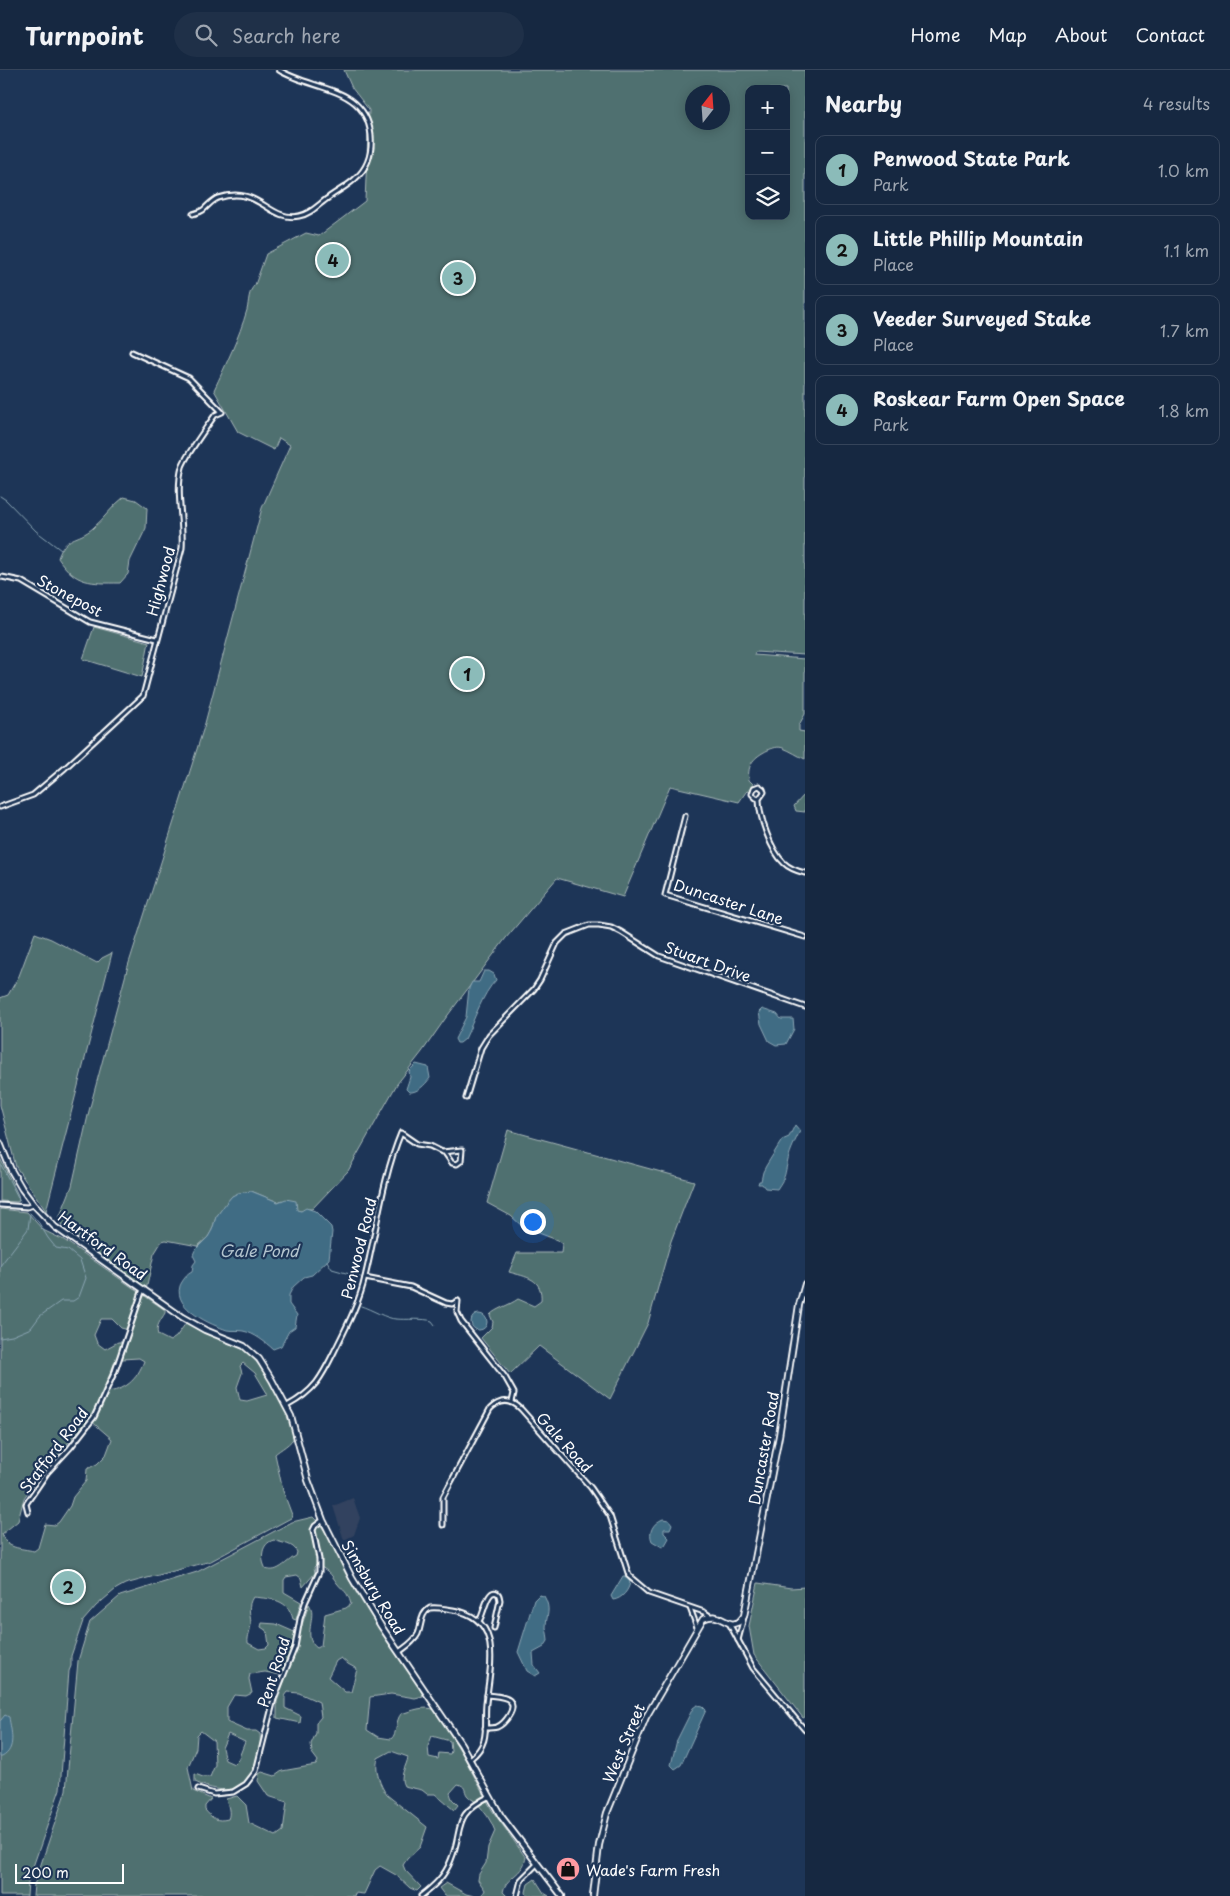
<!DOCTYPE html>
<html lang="en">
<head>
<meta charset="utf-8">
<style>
	:root { --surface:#162841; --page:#1f3048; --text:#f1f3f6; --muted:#9ea6b1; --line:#35445a; --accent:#8bbbb9 }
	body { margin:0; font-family:"Playpen Sans",sans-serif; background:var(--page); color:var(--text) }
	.controls { position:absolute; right:15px; top:15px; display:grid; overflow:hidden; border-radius:10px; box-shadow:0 2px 12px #0003 }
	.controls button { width:45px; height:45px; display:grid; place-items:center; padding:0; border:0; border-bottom:1px solid var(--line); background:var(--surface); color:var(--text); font:25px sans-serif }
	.compass { position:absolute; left:685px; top:15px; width:45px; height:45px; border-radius:50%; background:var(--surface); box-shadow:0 2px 12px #0003; rotate:17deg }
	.scale { position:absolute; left:15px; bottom:12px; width:109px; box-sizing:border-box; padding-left:5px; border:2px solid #fff; border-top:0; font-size:14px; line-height:18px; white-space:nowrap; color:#fff; -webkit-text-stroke:4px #1d3557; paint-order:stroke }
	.you { position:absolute; left:532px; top:1151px; width:18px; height:18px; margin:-12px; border:4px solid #fff; border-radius:50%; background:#1a73e8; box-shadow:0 0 0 8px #1a73e833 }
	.badge { display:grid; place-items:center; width:32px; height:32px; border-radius:50%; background:var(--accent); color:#111; font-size:16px; font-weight:700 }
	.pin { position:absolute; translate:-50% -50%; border:2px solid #fff; box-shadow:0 1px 5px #0006 }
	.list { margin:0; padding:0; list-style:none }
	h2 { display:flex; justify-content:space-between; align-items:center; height:65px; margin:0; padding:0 20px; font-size:21px }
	h2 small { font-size:16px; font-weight:400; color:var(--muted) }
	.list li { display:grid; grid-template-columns:32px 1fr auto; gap:15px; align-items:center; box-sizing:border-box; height:70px; margin:0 10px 10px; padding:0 10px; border:1px solid var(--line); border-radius:10px }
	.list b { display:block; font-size:19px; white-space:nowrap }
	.list p { margin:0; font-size:16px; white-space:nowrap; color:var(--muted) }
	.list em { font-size:16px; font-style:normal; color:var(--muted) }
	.icon { flex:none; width:28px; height:28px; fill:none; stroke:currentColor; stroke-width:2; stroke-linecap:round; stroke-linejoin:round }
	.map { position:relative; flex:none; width:805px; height:1826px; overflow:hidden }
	header { display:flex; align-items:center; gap:30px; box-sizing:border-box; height:70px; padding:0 25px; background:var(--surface); border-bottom:1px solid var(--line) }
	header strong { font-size:24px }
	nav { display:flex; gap:28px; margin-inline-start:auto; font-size:18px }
	.search { width:350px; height:45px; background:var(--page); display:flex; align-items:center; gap:12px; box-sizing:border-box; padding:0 18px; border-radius:28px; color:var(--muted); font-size:19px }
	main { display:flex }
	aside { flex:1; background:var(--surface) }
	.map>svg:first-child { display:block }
	.built { fill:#32425e }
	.green { fill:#4f6f6f; stroke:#a7b7b7; fill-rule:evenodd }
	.water { fill:#406c84; stroke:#8ca7b5 }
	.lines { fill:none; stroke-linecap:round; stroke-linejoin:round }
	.stream { stroke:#8ca7b5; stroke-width:1 }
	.street-casing { stroke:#fff; stroke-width:7 }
	.secondary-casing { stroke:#fff; stroke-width:8 }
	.street { stroke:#1d3557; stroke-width:3 }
	.secondary { stroke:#1d3557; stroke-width:4.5 }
	.labels { text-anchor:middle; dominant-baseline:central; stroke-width:4.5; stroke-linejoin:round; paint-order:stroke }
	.street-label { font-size:15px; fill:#fff; stroke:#1d3557 }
	.poi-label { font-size:15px; fill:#fff; stroke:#1d3557; text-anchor:start }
	.water-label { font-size:16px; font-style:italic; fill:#b3c4ce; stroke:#1d3557 }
</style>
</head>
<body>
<header>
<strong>Turnpoint</strong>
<div class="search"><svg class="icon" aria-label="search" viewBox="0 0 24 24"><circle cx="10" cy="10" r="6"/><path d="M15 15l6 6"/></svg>Search here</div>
<nav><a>Home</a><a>Map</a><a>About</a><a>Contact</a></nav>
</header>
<main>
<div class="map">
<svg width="805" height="1826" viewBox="0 0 805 1826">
	<rect width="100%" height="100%" fill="#1d3557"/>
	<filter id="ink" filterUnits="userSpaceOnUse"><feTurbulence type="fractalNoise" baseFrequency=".02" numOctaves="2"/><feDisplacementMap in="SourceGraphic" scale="10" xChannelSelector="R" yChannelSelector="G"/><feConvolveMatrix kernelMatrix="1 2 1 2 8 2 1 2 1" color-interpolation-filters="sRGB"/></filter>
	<g filter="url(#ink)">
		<!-- built -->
		<polygon class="built" points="353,1428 360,1448 354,1465 344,1470 333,1436"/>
		<!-- green -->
		<g class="green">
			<path d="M344 0H805V585L755 582 754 585 805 589V644L799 655V661L805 662V689C798 686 791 681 783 678 778 676 773 678 768 680 754 687 747 694 749 710L756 717 752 720 746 722 739 732 670 716 623 827 557 808 506 868 445 949 422 982 397 1014 348 1101 312 1139C307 1138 305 1141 300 1141 294 1141 287 1133 282 1130L278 1132 251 1121 232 1126 216 1147 212 1160 208 1167 198 1176 166 1170 162 1171 154 1184 146 1220 77 1174 79 1167 58 1151 72 1116 89 1041 128 896 204 657 262 438 290 375 279 368 274 380 238 362 214 320C226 294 239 268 247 240 249 232 248 221 255 215L266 184 306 163 319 166 365 131 369 40 352 18ZM749 19H786V146H749ZM692 22H722V52H692Z"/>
			<path d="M124 427 136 430 147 438 146 458 130 491 128 504 120 513C91 513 76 515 58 488 66 464 77 472 93 458 104 449 112 436 124 427Z"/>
			<polygon points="94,557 149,572 142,607 83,589"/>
			<polygon points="805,724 805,742 796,741 794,736"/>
			<polygon points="35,863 51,869 97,893 102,888 112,883 46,1141 16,1097 0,1035 0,928 8,925 19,906"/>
			<path d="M508 1060 694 1111 671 1171 648 1253 610 1329 539 1276 510 1304 481 1268 492 1257 493 1252 490 1245C495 1239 510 1235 518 1229L534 1236 541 1231C543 1208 526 1207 509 1202L517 1183H561L562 1174 557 1170 523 1157 511 1146 487 1133Z"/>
			<polygon points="0,1088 18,1125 19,1131 17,1132 0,1131"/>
			<path d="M0 1139 27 1142 43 1160 64 1170 165 1240V1243C161 1250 155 1256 158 1265L170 1271 176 1267 186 1253C193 1256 199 1261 206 1264 219 1269 234 1272 245 1280 259 1289 294 1351 294 1366 293 1373 279 1380 275 1384L283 1421 292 1445 291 1448 211 1491 125 1514 116 1519 96 1536 83 1551 71 1586V1596L69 1601 60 1719 28 1811 27 1826H0ZM101 1249H112L121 1258 129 1260 130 1265 122 1289 139 1288 144 1291C137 1310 125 1321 105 1322L103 1320 118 1285 121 1272H118L105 1279 97 1273 94 1265ZM243 1293 255 1303 267 1323V1325L247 1331 240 1330 237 1317 242 1303 240 1296ZM90 1350 112 1369 106 1385 97 1394 87 1399 86 1411 73 1427 70 1436 59 1452 55 1455 45 1454 38 1478 34 1481C21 1478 5 1479 2 1464L18 1451 24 1428 34 1413 87 1351Z"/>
			<path d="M313 1447C331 1463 337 1489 349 1510 370 1547 394 1582 419 1617L423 1626 415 1628 391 1624 370 1627 367 1660 378 1667 391 1669C398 1663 395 1651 401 1644 411 1641 425 1635 435 1640L463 1685 492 1740 526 1788C525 1790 525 1793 523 1796 518 1806 505 1809 503 1822L507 1826H482L485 1820 478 1810 479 1804 486 1793 488 1777 495 1761C491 1750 485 1742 477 1733 474 1730 470 1729 467 1725 464 1720 466 1716 458 1714L450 1723 452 1729 458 1735 454 1740 435 1724H427L422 1720 404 1716C398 1706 407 1696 408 1687L391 1681 378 1688C374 1699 380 1716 387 1725L427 1757 420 1777 407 1789 403 1795 405 1800 421 1817 417 1821 410 1818 396 1805 380 1796 375 1800 364 1824 355 1823 354 1826H33L34 1815 66 1720 78 1591 90 1552 120 1526 197 1502 292 1452ZM274 1470C283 1474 293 1473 297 1482L296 1486C286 1491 278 1504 266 1499 260 1489 261 1473 274 1470ZM316 1495C327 1499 331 1504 337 1513 344 1522 347 1520 351 1534L346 1538 325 1544 321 1576 317 1578C301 1567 318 1546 309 1534L299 1564 276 1554 262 1553 261 1557 267 1561 269 1575 266 1578 259 1579 248 1573C247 1566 251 1560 251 1553 250 1543 247 1536 253 1527 272 1529 288 1529 293 1549L296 1550 301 1532 284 1522V1510L286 1507 297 1505 301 1508 303 1517 315 1503 314 1497ZM341 1588 348 1594 357 1599 351 1622H345L328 1607 336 1591ZM265 1602 286 1606 277 1632V1648L300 1653 301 1646 285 1638V1626L288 1622 299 1623 319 1632 321 1647 316 1653V1663L311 1674 312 1683 318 1691 316 1695 282 1701 275 1706 262 1702 259 1704 258 1711 268 1726 287 1732 283 1761 276 1766 249 1753 246 1735 237 1726 226 1729C228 1735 231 1743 228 1749 216 1752 212 1748 205 1740V1736L211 1729 193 1721 188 1697 196 1678 197 1665 201 1661 214 1671 215 1695 210 1707H203L195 1704V1712C226 1726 248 1723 257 1687 259 1679 261 1672 260 1664L256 1661H247L229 1653 227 1652V1637L234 1625 246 1626 252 1623 249 1609 250 1604ZM228 1664 245 1672 238 1690 234 1694 225 1690 222 1678ZM432 1666 450 1671 451 1681 450 1684 439 1683 438 1689 429 1687 428 1676Z"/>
			<polygon points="758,1513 791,1518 805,1517 805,1647 803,1648 754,1585 749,1556"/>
			<polygon points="535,1809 544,1823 549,1826 527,1826 526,1822 528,1814"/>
			<polygon points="446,1813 466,1824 474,1826 445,1826 439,1818"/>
		</g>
		<!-- water -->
		<g class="water">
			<path d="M484 901H489L494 904 496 910C482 924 474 951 465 969L460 973H457L455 969 466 947 469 918 472 912H479Z"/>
			<polygon points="762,939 777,944 781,949 793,949 794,959 786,974 776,975 769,971 761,954 759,942"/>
			<path d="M416 994 428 997 430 1008C425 1015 417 1023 409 1022L406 1019 410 1007 409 1001Z"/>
			<path d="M795 1055 800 1061C796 1069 790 1081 788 1090 784 1106 787 1104 777 1119L765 1118 762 1114H758L759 1111H761L763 1102 766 1096 782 1070 789 1067Z"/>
			<path d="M251 1121 278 1132 286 1129 296 1131 297 1140 301 1141 306 1138 315 1141 331 1157 332 1162 329 1189 312 1205 304 1207 293 1217 289 1225V1234L297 1245 295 1257 289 1261 281 1276 273 1279C265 1272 254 1263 243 1261 238 1260 232 1261 227 1260 212 1255 173 1239 180 1216 182 1211 187 1204 192 1202L193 1195 196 1191 193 1185 195 1180 208 1167 212 1160 216 1147 226 1133 232 1126 238 1123Z"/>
			<circle cx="479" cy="1252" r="8"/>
			<path d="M663 1449 669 1450 672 1454 670 1459H664V1463L669 1468 665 1475 662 1477 652 1471C648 1462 653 1453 663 1449Z"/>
			<path d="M623 1506H626L630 1512C629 1520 622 1529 613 1530L611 1526Z"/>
			<path d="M539 1525 544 1526C552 1540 546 1545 546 1558 547 1563 548 1567 548 1571L544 1577 533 1583 534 1595 540 1603 535 1606 527 1601 518 1582 534 1530Z"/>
			<polygon points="697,1635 702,1636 706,1640 681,1695 675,1699 671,1695 677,1670 693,1638"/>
			<path d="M5 1645 9 1647C11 1661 17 1679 2 1687H0V1651Z"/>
		</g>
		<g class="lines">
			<!-- stream -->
			<g class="stream">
				<polyline points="0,426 6,430 36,461 61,480"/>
				<polyline points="0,1093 20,1131"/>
				<polyline points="327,1191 332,1199 360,1207"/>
				<polyline points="0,1196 28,1159 30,1144"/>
				<path d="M361 1236C371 1239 387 1249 396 1249 406 1250 424 1248 432 1251L435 1255"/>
				<polyline points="0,1268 12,1266 31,1258 40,1246 61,1231 73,1231 79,1227 86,1208 80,1190 68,1180 56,1178 48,1168 39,1153 30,1143"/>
			</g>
			<!-- street casing -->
			<g class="street-casing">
				<g id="street">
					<path d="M193 144C196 143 200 142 203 140 208 136 212 130 218 128 259 114 268 152 299 146 311 144 319 134 328 128 337 121 348 116 356 108 377 89 376 52 355 33 337 17 301 14 279 0"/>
					<polyline points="2,507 21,511 90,552 157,569"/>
					<path d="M759 729 756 728 752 724 754 718 759 716 763 719 764 722 759 729C759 747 771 781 784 793 790 799 797 801 805 803"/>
					<path d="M0 737 33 725 65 698 143 626 182 478C184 452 175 423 182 397 186 385 207 357 215 345L222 342 189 308 132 282"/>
					<polyline points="685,746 665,825 805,867"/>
					<polyline points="466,1028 481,978 489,965 534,919 540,910 557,873 566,864 589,855 599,855 611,857 621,862 659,886 805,937"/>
					<polyline points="0,1135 27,1137 34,1135"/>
					<polyline points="365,1208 411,1217 446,1233 452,1234 458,1231 457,1242 461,1251 505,1307 514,1323 512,1332"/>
					<path d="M287 1336C318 1319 323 1304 338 1274 349 1252 360 1230 365 1207 377 1159 382 1109 401 1063L417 1074 430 1076 442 1082 462 1080 461 1091 457 1094 452 1093 445 1083"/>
					<polyline points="28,1442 26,1434 47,1403 70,1378 94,1347 115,1301 143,1219"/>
					<path d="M443 1455V1427L490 1339C500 1329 511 1329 521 1339L591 1418 610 1446 629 1506 649 1523 704 1542 710 1546"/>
					<polyline points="690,1538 697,1557"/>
					<path d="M479 1551C484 1545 487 1518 497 1523 500 1525 499 1527 500 1530L494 1558"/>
					<polyline points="729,1553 753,1598 805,1660"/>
					<polyline points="738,1570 744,1547"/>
					<path d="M399 1582C407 1576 414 1572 418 1564 422 1554 420 1544 430 1538 438 1537 446 1539 453 1540 504 1548 490 1597 486 1633 484 1656 491 1673 470 1689"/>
					<path d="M485 1658C489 1658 493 1658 497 1657 504 1654 517 1639 510 1631 506 1626 493 1626 487 1625"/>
					<polyline points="198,1719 214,1724 233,1722 246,1714 256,1701 274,1629 295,1577 300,1549 305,1533 319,1502 319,1489 313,1460 315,1456 323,1450"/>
					<path d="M421 1826C434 1816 445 1806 451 1790 464 1759 451 1745 490 1726"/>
					<polyline points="517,1826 521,1810 537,1794"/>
				</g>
			</g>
			<!-- secondary casing -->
			<g class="secondary-casing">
				<g id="secondary">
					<polyline points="0,1073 11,1100 22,1119 34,1135 55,1157 182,1247 205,1260 244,1276 259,1289 272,1310 291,1346 308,1410 323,1450 352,1508 381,1556 461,1674 501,1746 562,1826"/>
					<path d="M593 1826 599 1775 607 1743 646 1647 703 1549C719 1542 719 1551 733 1554L739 1552 744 1546 779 1366 799 1235 805 1214"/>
				</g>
			</g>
			<!-- street -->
			<use href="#street" class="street"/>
			<!-- secondary -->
			<use href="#secondary" class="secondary"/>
		</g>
	</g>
	<!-- icons -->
	<defs>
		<g id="shop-disc" transform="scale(1.25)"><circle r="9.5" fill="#ff9aa2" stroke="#1d3557"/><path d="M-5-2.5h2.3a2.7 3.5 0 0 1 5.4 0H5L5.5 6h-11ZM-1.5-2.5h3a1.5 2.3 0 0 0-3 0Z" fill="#111"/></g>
	</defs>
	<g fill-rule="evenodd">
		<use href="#shop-disc" x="568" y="1799"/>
	</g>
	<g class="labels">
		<!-- street labels -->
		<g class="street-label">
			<text transform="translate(160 511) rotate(-75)">Highwood</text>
			<text transform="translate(70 525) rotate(28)">Stonepost</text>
			<text transform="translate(729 831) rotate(18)">Duncaster Lane</text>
			<text transform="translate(708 891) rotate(20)">Stuart Drive</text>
			<text transform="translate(103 1175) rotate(36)">Hartford Road</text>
			<text transform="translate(358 1178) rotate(-76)">Penwood Road</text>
			<text transform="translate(565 1372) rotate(48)">Gale Road</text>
			<text transform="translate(763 1378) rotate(-80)">Duncaster Road</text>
			<text transform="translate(53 1380) rotate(-53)">Stafford Road</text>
			<text transform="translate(374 1517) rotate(59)">Simsbury Road</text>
			<text transform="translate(273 1602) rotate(-72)">Pent Road</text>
			<text transform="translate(623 1673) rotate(-67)">West Street</text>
		</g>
		<!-- poi labels -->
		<g class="poi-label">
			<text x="586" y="1799">Wade's Farm Fresh</text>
		</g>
		<!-- water labels -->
		<g class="water-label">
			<text x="259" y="1180">Gale Pond</text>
		</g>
	</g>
</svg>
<div class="controls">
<button>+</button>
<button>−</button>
<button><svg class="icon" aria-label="layers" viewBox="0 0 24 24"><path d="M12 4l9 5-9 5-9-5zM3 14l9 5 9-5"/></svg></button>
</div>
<svg class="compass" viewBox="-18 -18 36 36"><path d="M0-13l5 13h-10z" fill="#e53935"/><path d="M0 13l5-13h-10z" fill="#9ea6b1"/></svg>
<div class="scale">200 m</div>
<div class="you"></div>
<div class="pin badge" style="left:467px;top:604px">1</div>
<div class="pin badge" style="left:68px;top:1517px">2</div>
<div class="pin badge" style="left:458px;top:208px">3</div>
<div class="pin badge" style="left:333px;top:190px">4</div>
</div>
<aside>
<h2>Nearby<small>4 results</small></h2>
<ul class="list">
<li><span class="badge">1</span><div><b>Penwood State Park</b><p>Park</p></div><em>1.0 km</em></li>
<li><span class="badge">2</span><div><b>Little Phillip Mountain</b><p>Place</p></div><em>1.1 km</em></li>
<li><span class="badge">3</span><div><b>Veeder Surveyed Stake</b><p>Place</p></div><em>1.7 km</em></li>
<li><span class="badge">4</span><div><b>Roskear Farm Open Space</b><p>Park</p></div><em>1.8 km</em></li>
</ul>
</aside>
</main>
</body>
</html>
